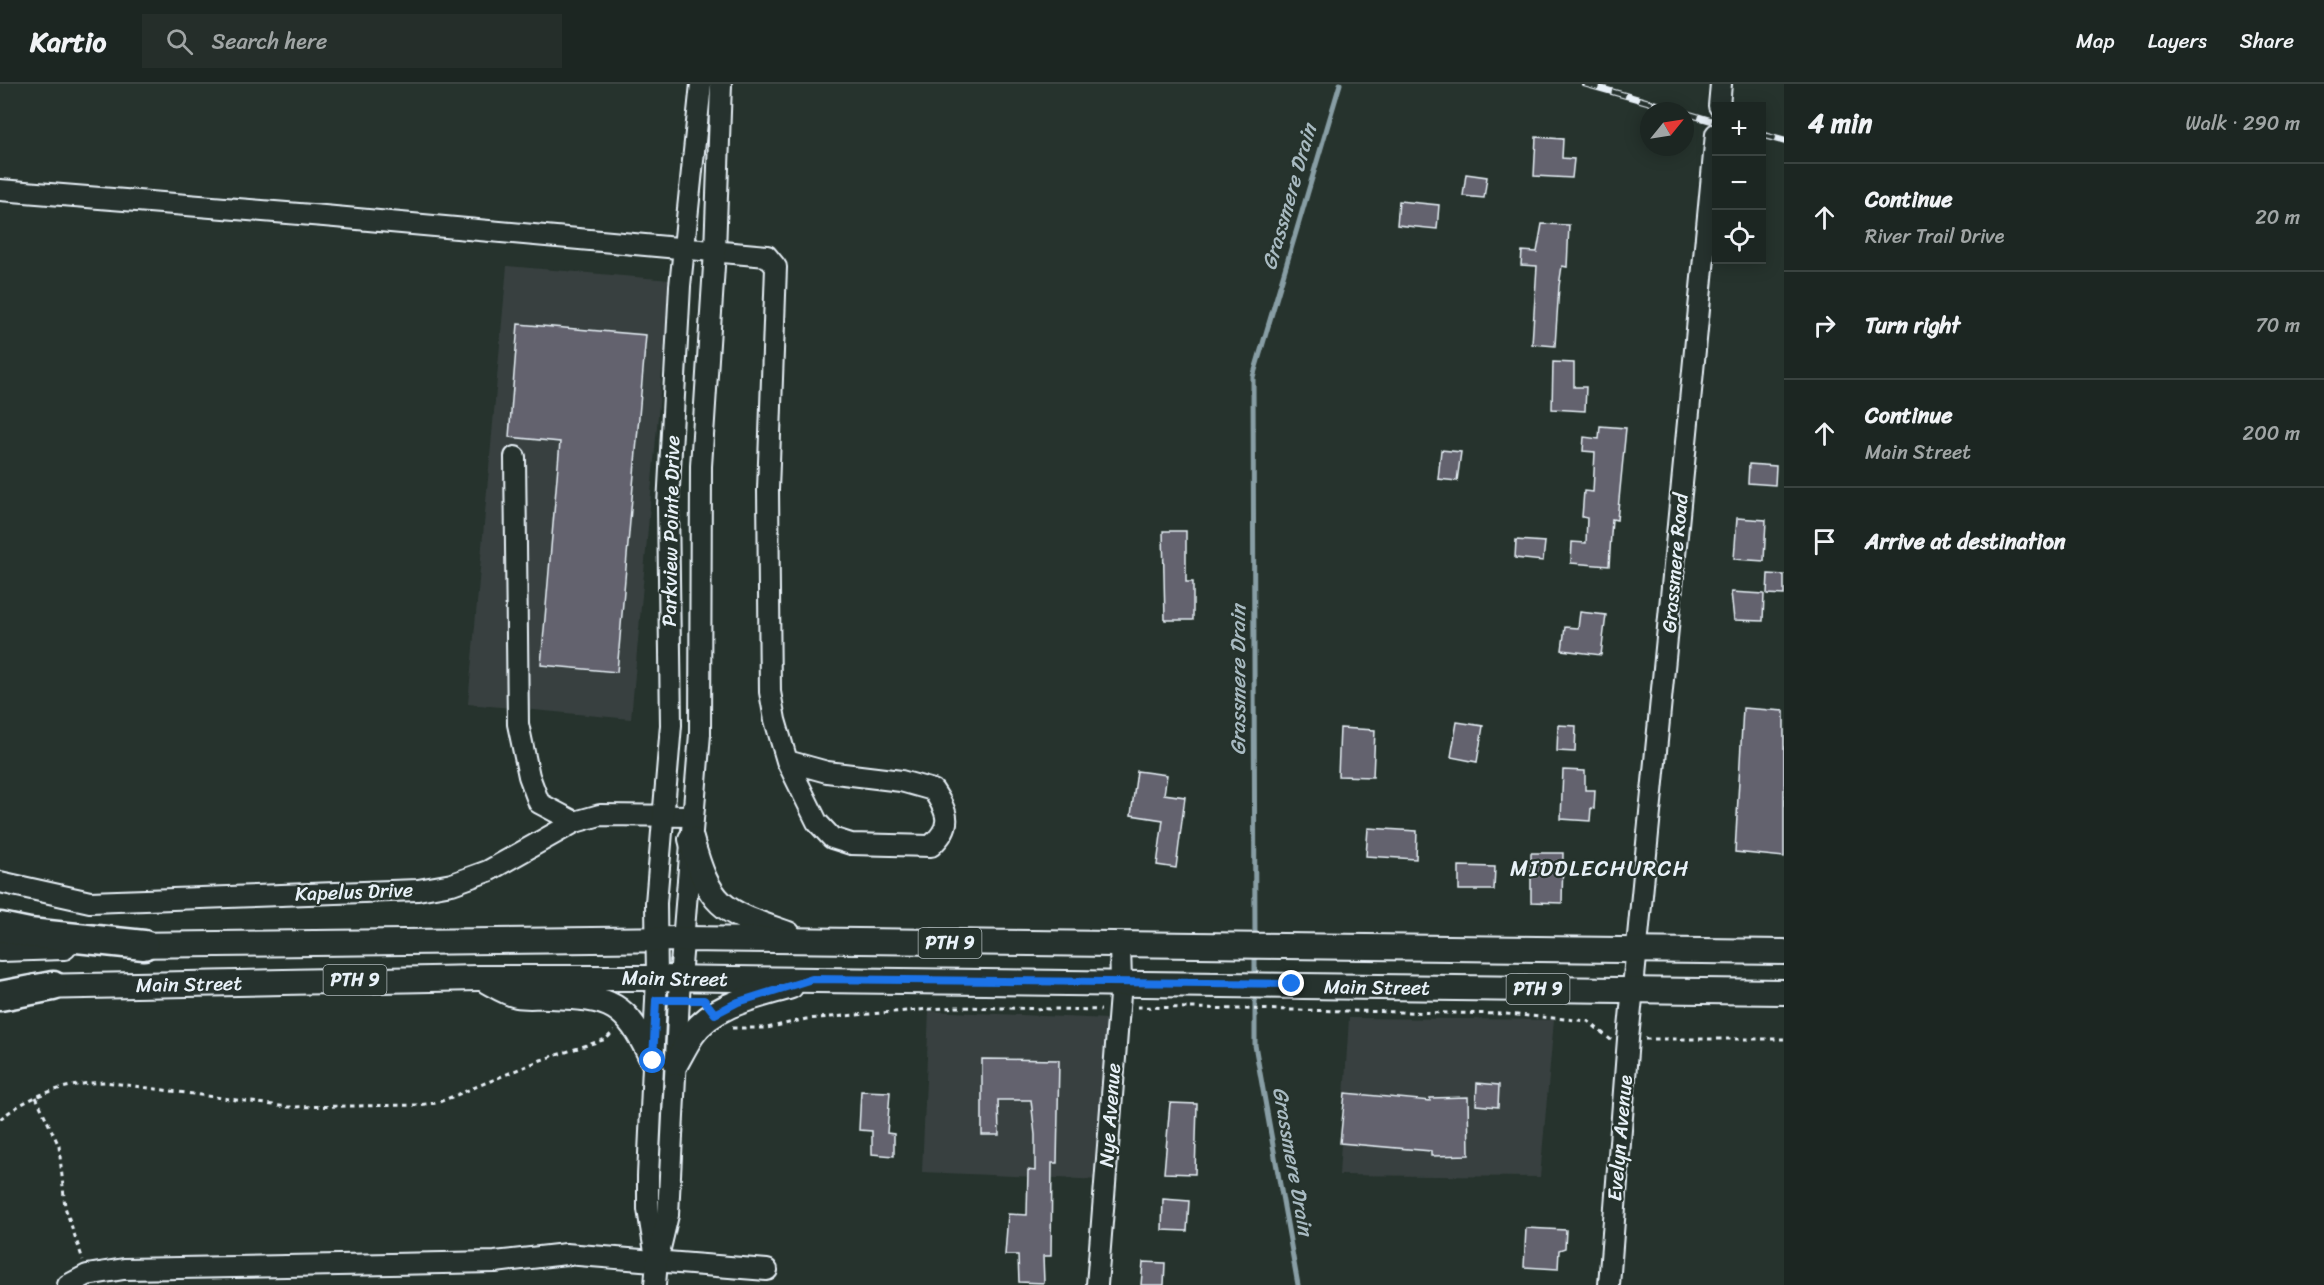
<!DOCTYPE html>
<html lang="en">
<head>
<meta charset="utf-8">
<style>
	:root { --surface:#1c2622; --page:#252e2a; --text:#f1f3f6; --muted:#a0a5a5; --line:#3a4340 }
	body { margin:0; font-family:Sriracha,sans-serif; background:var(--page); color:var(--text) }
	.controls { position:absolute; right:18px; top:18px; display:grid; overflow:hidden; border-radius:0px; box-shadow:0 3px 15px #0003 }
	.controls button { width:54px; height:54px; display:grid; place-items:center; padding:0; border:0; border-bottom:2px solid var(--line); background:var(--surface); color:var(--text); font:30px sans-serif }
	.compass { position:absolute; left:1640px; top:18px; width:54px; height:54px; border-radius:50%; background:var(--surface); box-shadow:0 3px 15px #0003; rotate:60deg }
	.stop { position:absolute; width:18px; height:18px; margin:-14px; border:4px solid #1a73e8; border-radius:50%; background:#fff }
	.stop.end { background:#1a73e8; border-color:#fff; box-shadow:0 2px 6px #0008 }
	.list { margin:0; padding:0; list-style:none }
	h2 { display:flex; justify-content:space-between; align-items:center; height:78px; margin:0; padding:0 24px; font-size:26px }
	h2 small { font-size:20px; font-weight:400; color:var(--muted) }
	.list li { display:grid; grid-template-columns:39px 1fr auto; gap:18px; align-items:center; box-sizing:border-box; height:108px; padding:0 24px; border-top:2px solid var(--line) }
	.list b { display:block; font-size:22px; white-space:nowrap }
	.list p { margin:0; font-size:20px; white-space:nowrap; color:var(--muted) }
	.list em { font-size:20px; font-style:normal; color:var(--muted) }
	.icon { flex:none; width:33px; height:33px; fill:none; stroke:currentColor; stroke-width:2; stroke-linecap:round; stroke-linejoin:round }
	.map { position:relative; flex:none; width:1784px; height:1201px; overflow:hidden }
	header { display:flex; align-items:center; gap:36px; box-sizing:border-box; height:84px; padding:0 30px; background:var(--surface); border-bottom:2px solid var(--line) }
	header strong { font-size:28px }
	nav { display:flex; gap:33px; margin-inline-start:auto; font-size:21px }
	.search { width:420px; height:54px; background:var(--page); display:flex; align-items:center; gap:15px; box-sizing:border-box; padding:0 21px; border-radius:0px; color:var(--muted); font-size:22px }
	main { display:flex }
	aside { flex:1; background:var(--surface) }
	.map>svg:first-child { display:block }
	.built { fill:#384140 }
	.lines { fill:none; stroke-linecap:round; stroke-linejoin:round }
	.stream { stroke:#889ea5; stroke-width:5 }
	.building { fill:#63626e; stroke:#e8f1f8; stroke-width:1.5 }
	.minor-casing { stroke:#e8f1f8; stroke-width:24 }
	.major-casing { stroke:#e8f1f8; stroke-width:28 }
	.highway-casing { stroke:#e8f1f8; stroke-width:33 }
	.path { stroke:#e8f1f8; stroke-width:3; stroke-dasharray:4.5 4.5; stroke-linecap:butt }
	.minor { stroke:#26332d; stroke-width:20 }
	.major { stroke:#26332d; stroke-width:24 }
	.highway { stroke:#26332d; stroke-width:28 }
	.rail-casing { stroke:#e8f1f8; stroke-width:7 }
	.rail { stroke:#26332d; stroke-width:4.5; stroke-dasharray:14; stroke-linecap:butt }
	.route { stroke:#1a73e8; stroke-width:8 }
	.labels { text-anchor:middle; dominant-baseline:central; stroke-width:4.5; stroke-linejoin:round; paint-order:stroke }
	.shield { fill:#26332d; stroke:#aeb8bb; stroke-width:1.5 }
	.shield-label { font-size:18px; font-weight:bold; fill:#e8f1f8 }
	.street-label { font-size:20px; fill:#e8f1f8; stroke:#26332d }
	.water-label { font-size:21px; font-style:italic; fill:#a8bac1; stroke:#26332d }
	.quarter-label { font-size:22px; letter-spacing:1.5px; fill:#e8f1f8; stroke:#26332d }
</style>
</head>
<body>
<header>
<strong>Kartio</strong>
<div class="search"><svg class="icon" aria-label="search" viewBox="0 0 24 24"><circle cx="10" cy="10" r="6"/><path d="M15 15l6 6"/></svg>Search here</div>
<nav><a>Map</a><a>Layers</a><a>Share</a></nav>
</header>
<main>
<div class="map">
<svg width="1784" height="1201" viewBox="0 0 1784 1201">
	<rect width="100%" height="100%" fill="#26332d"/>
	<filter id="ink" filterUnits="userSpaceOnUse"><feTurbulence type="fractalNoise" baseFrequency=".0167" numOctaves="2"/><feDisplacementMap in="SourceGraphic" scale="12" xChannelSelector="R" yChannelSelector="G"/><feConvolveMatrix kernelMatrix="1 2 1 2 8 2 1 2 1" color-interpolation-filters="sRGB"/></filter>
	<g filter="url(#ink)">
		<!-- built -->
		<g class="built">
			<polygon points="507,182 670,196 631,635 468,620"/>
			<polygon points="929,927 1108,935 1102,1096 922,1088"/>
			<polygon points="1349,934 1554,936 1540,1093 1339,1091"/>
		</g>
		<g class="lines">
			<!-- stream -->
			<g class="stream">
				<polyline points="1255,856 1253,293 1340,0"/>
				<polyline points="1255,868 1255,895"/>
				<polyline points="1255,907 1255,961 1298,1201"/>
			</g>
		</g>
		<!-- building -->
		<g class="building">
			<polygon points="1536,53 1563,55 1562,74 1574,75 1572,94 1534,92"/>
			<polygon points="1466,90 1487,93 1484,114 1463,112"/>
			<polygon points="1399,117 1439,121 1437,145 1397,141"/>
			<polygon points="1542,140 1569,141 1567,183 1562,182 1559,202 1555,262 1532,260 1537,182 1521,181 1522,167 1537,168"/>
			<polygon points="518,240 646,251 617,588 541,581 560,358 509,353"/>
			<polygon points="1553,278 1574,279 1574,303 1586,303 1585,327 1552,325"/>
			<polygon points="1600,342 1626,344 1617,436 1612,435 1609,482 1571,479 1572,458 1586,459 1587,434 1582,433 1584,407 1593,408 1595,368 1583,367 1584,353 1599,355"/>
			<polygon points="1441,366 1461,368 1457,397 1438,395"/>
			<polygon points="1749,380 1776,382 1775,401 1748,399"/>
			<polygon points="1737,434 1766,436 1764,477 1734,475"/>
			<polygon points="1163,447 1186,447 1186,498 1193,498 1193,536 1165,536"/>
			<polygon points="1516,456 1545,458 1543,477 1515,474"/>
			<polygon points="1768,490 1784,491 1784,511 1767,510"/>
			<polygon points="1731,508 1764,510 1763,537 1734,536"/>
			<polygon points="1580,528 1606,531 1601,571 1562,566 1565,543 1578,544"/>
			<polygon points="1743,624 1784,627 1784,773 1735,768"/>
			<polygon points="1457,638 1483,642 1477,678 1451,673"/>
			<polygon points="1558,641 1576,642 1575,668 1557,667"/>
			<polygon points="1340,644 1375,646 1373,693 1338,692"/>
			<polygon points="1563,686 1585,687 1585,706 1595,706 1594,725 1591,724 1590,737 1561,735"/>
			<polygon points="1137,687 1167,691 1164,710 1185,713 1176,784 1157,781 1163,736 1131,731"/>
			<polygon points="1368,744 1417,747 1416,775 1366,772"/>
			<polygon points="1531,769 1563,769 1562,819 1531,818"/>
			<polygon points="1459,782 1495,783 1494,806 1459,806"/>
			<polygon points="982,975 1059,976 1057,1079 1052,1079 1051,1172 1043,1172 1044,1199 1019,1198 1018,1171 1005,1171 1008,1130 1027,1131 1028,1086 1035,1087 1035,1051 1031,1016 998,1016 999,1051 982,1051"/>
			<polygon points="1477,999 1499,1001 1498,1023 1476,1021"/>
			<polygon points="861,1007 890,1008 887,1049 894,1050 894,1072 872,1070 872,1047 859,1046"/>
			<polygon points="1345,1009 1430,1017 1430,1014 1468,1013 1469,1071 1431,1072 1431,1067 1340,1059"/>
			<polygon points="1170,1019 1197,1020 1195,1090 1164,1089"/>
			<polygon points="1163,1115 1189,1117 1187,1147 1162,1146"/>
			<polygon points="1526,1144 1566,1146 1565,1164 1559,1166 1558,1185 1524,1183"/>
			<polygon points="1143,1178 1165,1179 1164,1201 1141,1201"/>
		</g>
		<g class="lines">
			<!-- minor casing -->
			<g class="minor-casing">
				<g id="minor">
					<polyline points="1719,22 1721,0"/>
					<path d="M0 106 324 132 767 172 776 183 768 406 770 608 775 636 787 677 817 738 832 754 851 760 931 762C953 742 949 730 933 706L901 697 827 688 787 677"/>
					<polyline points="515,373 518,640 529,692 539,719 575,738"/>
					<polyline points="0,798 90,818 418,806 452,800 488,787 575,738 600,731 693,732"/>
					<polyline points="655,1168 648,1125 648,1092 657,894 656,819 671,641 668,421 680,202 701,0"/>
					<polyline points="68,1201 87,1191 124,1185 495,1178 566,1170 767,1186"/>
					<polyline points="655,1201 657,1177 668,1131 680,894 700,650 701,382 715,167 721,0"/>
					<polyline points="1097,1201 1121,898 1120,862"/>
					<polyline points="1609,1201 1628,955 1716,50"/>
				</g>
			</g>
			<!-- major casing -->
			<g class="major-casing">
				<g id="major">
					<path d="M691 755C710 825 723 827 788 850"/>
					<polyline points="125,861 683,855 1784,868"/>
					<polyline points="0,865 64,863"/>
					<path d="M487 897C496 902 507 909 517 911 527 913 539 911 549 912 613 914 625 918 653 977"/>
					<path id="s1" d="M35 903 479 894H657L1784 908"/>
					<path d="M676 979C681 970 686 960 692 951 713 920 758 912 791 902"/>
				</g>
			</g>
			<!-- highway casing -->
			<g class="highway-casing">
				<g id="highway">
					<polyline points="0,843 29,849 144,861"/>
					<polyline points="0,912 53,902"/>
				</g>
			</g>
			<!-- path -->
			<g class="path">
				<polyline points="1137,923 1506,930 1588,937 1611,956"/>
				<polyline points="732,944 767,944 806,935 957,923 1101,926"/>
				<polyline points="1645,955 1784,955"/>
				<polyline points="36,1013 59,1062 65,1123 83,1176"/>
				<path d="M0 1035C31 1010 65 1000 105 998L288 1023 417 1021 437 1019 541 976 606 955 614 947"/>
			</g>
			<!-- minor -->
			<use href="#minor" class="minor"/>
			<!-- major -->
			<use href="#major" class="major"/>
			<!-- highway -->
			<use href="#highway" class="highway"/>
			<!-- rail casing -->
			<g class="rail-casing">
				<g id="rail">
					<polyline points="1585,0 1680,27"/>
					<polyline points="1685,29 1716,38"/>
					<polyline points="1762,51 1784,57"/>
				</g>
			</g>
			<!-- rail -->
			<use href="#rail" class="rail"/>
		</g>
	</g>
	<g class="lines" filter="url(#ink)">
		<!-- route -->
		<polyline class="route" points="653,977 656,916 704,916 715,930 738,918 812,895 1292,900"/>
	</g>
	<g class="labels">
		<!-- shield labels -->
		<g class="shield">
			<rect x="918.5" y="844" width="63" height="30" rx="4.5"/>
			<rect x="323.5" y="881" width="63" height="30" rx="4.5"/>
			<rect x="1506.5" y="890" width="63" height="30" rx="4.5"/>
		</g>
		<g class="shield-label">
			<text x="950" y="859">PTH 9</text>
			<text x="355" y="896">PTH 9</text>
			<text x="1538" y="905">PTH 9</text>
		</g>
		<!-- street labels -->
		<g class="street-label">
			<text transform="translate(671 447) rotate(-89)">Parkview Pointe Drive</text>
			<text transform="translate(1675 479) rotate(-85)">Grassmere Road</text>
			<text transform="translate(354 808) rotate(-2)">Kapelus Drive</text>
			<text stroke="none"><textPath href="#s1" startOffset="640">Main Street</textPath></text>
			<text stroke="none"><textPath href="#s1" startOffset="154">Main Street</textPath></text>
			<text stroke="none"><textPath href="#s1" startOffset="1342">Main Street</textPath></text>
			<text transform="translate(1110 1031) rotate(-86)">Nye Avenue</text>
			<text transform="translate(1620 1054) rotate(-85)">Evelyn Avenue</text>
		</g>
		<!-- water labels -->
		<g class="water-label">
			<text transform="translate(1289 113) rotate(-74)">Grassmere Drain</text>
			<text transform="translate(1238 596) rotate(-90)">Grassmere Drain</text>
			<text transform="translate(1293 1077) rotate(80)">Grassmere Drain</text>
		</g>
		<!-- quarter labels -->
		<g class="quarter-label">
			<text x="1600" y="784">MIDDLECHURCH</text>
		</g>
	</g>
</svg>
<div class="controls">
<button>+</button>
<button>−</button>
<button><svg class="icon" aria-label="locate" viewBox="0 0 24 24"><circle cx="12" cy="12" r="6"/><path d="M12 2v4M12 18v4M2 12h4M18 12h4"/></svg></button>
</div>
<svg class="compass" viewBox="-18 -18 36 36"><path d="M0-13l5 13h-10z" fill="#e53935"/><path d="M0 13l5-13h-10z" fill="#a0a5a5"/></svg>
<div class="stop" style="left:653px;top:977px"></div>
<div class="stop end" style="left:1292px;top:900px"></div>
</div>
<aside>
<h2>4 min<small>Walk · 290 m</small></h2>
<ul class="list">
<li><svg class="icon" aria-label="ahead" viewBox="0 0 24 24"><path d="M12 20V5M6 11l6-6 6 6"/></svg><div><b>Continue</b><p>River Trail Drive</p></div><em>20 m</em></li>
<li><svg class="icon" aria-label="right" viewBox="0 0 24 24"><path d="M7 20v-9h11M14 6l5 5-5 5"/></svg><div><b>Turn right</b></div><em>70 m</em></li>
<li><svg class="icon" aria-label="ahead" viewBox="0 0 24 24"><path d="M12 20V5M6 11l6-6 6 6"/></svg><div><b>Continue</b><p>Main Street</p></div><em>200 m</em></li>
<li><svg class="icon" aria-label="arrive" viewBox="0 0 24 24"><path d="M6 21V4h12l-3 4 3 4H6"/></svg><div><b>Arrive at destination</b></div></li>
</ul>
</aside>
</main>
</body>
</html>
